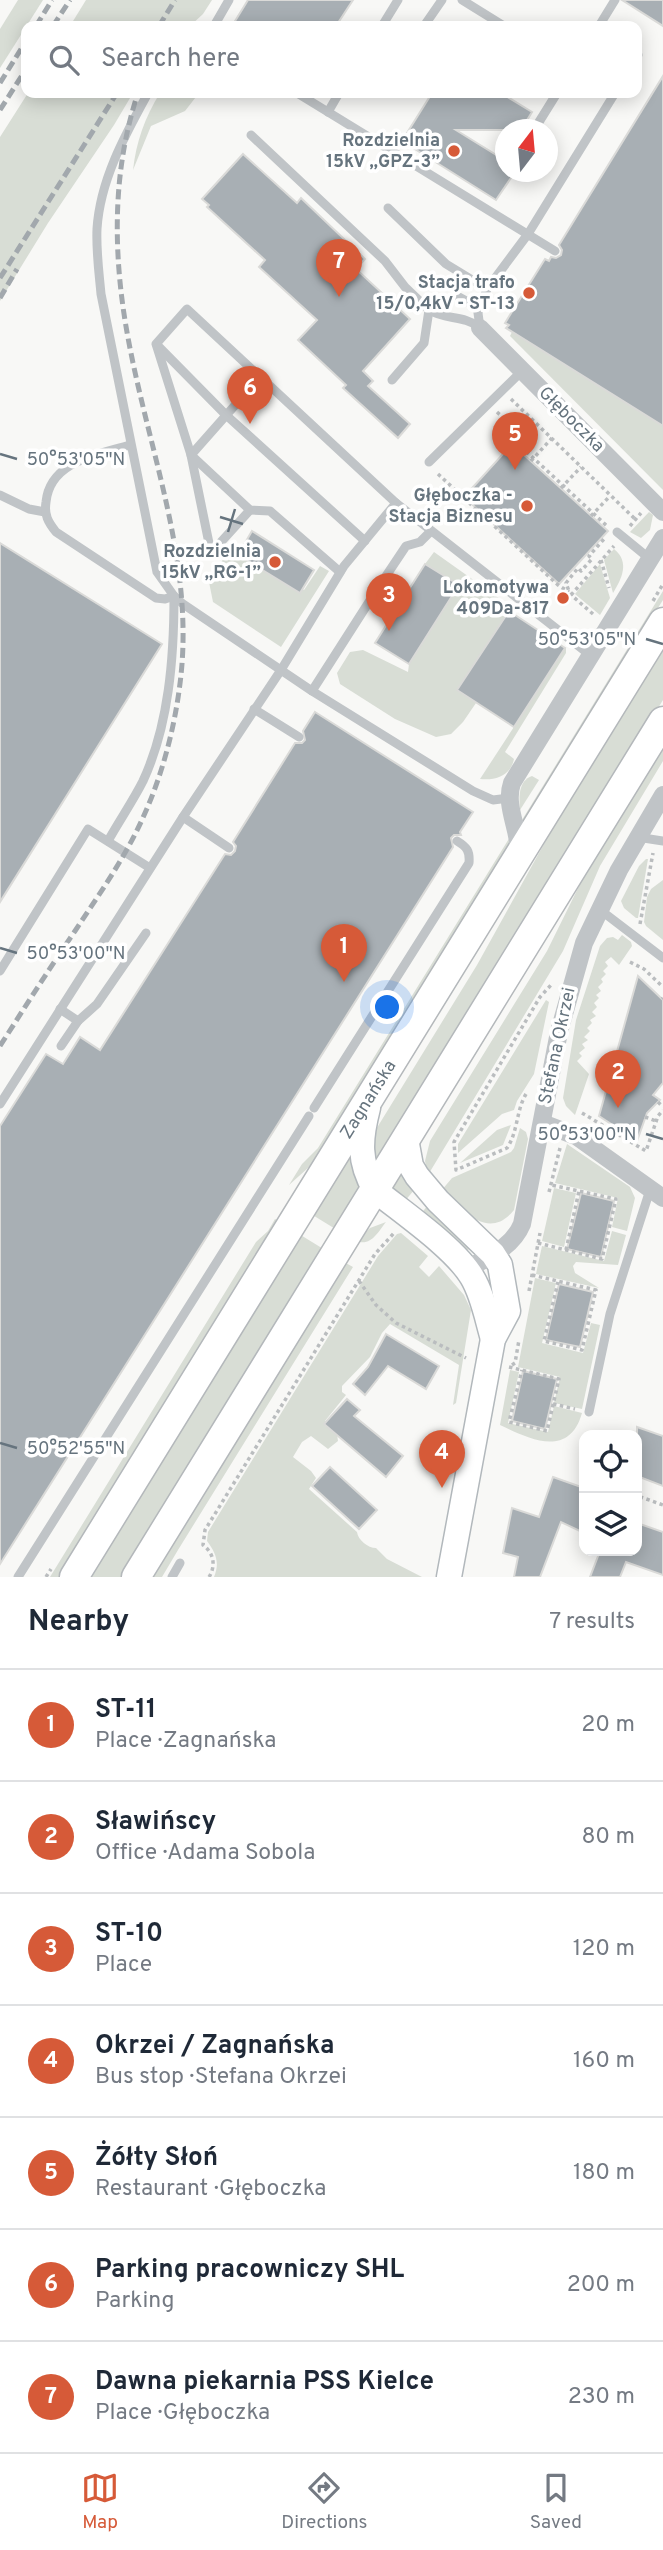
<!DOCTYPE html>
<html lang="en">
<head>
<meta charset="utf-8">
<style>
	:root { --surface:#fff; --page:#f6f6f7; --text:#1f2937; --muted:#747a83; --line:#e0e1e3; --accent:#d65a38 }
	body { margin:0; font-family:Overpass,sans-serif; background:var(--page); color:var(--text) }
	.controls { position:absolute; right:21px; bottom:21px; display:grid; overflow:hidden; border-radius:14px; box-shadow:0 4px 18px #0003 }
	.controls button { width:63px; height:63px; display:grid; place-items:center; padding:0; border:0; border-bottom:2px solid var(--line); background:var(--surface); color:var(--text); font:35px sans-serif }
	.compass { position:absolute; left:495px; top:119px; width:63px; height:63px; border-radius:50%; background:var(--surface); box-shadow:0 4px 18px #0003; rotate:16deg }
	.you { position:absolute; left:388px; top:1008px; width:24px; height:24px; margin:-18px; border:5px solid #fff; border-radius:50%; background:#1a73e8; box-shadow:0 0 0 10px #1a73e833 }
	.badge { display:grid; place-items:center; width:46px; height:46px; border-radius:50%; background:var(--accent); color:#fff; font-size:23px; font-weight:700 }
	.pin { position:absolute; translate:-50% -58px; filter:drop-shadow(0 2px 4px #0008) }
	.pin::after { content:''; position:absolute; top:37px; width:24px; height:21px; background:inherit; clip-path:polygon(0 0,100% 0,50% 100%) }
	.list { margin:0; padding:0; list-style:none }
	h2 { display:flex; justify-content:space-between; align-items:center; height:91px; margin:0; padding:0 28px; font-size:30px }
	h2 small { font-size:23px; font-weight:400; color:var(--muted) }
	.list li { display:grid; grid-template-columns:46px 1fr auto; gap:21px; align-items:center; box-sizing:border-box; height:112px; padding:0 28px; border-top:2px solid var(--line) }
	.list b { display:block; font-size:26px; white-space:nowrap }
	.list p { margin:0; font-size:23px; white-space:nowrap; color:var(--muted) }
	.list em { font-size:23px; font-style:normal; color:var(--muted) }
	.icon { flex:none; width:38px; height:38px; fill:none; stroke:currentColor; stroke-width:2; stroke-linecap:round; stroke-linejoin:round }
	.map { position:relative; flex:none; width:663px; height:1577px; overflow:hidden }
	.search { position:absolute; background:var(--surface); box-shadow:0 4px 18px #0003; left:21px; right:21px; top:21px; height:77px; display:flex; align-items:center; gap:18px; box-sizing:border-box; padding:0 24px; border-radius:14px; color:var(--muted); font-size:26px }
	.sheet { height:875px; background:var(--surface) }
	nav { display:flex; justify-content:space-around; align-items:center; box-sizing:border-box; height:98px; border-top:2px solid var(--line); background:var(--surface); font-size:19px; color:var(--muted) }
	nav a { display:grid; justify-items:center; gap:4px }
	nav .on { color:var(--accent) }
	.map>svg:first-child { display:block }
	.green { fill:#d8ddd5 }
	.building { fill:#a8afb4; stroke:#dadad8; stroke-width:2 }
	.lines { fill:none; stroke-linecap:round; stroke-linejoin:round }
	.secondary-casing { stroke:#b2b8bc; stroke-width:27 }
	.primary-casing { stroke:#b4b8bb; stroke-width:31 }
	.path { stroke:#babdbf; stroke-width:3.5; stroke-dasharray:3.5 3.5; stroke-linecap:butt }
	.lane { stroke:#c0c4c7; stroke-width:9 }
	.street { stroke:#c0c4c7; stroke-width:18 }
	.secondary { stroke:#fff; stroke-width:24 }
	.primary { stroke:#fff; stroke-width:28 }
	.rail { stroke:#a2a8ad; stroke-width:5; stroke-dasharray:10 5; stroke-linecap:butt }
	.ticks { fill:none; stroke:#66747e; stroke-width:2.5 }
	.poi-dot { fill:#d65a38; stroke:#fff; stroke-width:2.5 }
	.labels { text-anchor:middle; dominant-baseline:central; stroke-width:7; stroke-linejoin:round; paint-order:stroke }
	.poi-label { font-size:18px; font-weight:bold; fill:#66747e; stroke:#fff; text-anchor:end }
	.street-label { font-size:18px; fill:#66747e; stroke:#fff }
	.ticks-label { font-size:18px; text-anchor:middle; fill:#66747e; stroke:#fff; stroke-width:7; stroke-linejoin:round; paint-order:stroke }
</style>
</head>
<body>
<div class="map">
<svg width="663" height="1577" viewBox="0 0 663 1577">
	<rect width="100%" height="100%" fill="#f8f8f6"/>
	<!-- green -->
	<g class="green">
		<polygon points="18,0 43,0 0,68 0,29"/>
		<polygon points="86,0 212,0 203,14 190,26 70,26"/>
		<polygon points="28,93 133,93 114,125 48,223 0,301 0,137"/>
		<path d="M160 93H199L185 111 151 126 133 170C136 142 145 117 160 93Z"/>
		<polygon points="512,332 663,426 663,490 510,336"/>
		<polygon points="649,512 653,515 650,530 641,538 630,532"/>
		<path d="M614 549C630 562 622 578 613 593L604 560Z"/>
		<polygon points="240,550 304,590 320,566 329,571 281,647 213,602 209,582 227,553"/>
		<polygon points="434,552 503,601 509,611 458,690 476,703 463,722 451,734 436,737 395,719 340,684 337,673 350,652 363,650 408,672 409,664 459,585 425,564"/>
		<polygon points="600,564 610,598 600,615 575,594"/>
		<polygon points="663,591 663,600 522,822 522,820"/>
		<polygon points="663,643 663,700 376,1165 371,1152 375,1131 477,965 580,779"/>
		<path d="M566 647V653L505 752 514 759C511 775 496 781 480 779Z"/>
		<polygon points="663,743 663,761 600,866 563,951 428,1175 425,1161 430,1141 547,951 586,872"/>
		<path d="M532 776 539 780 520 810C519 797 518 781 532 776Z"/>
		<polygon points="510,837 510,844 318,1159 289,1185 302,1164 318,1148"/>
		<polygon points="646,859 648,859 638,918 636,918 624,908 621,901 639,866"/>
		<polygon points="663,880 663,940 646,926 644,922 647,897 651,889"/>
		<polygon points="622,935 631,942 632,946 619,965 611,957 605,962 608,966 603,971 606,974 601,979 603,982 598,987 601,991 596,995 599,998 594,1003 597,1007 592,1012 596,1016 590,1020 592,1023 587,1028 590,1031 584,1037 588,1040 582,1044 585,1048 579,1053 582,1056 577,1061 589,1074 575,1115 566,1106 563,1098 576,1020 600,946 607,938 613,937 618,940"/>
		<polygon points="546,1000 549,1002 534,1074 517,1101 514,1110 502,1114 458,1153 458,1144"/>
		<polygon points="511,1125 503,1145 460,1163 497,1130"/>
		<path d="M520 1128 526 1132 528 1139 514 1210C488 1242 462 1209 441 1191L452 1178 511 1152 514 1148Z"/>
		<polygon points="567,1144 630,1187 635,1198 627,1231 612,1227 618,1198 555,1183"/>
		<polygon points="351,1155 363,1188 337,1230 311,1214 347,1156"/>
		<polygon points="402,1170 414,1190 405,1201 391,1188"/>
		<polygon points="554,1188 576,1193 564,1247 542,1241"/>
		<polygon points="428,1205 472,1248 465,1251 420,1215"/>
		<polygon points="275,1219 281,1222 68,1566 59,1577 50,1577 256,1242 268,1231"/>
		<path d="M386 1222C378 1232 371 1247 356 1241L370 1228Z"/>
		<polygon points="612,1231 626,1235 618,1265 576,1262 573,1266 575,1273 599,1288 536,1274 542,1246 604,1261"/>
		<path d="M401 1233 428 1256 419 1267 429 1277 439 1266 464 1295 471 1310 456 1403 453 1405 459 1365 390 1324 382 1333 370 1357 342 1386V1392L346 1395 325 1421 337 1434 338 1441 328 1449 311 1436 302 1442 293 1457 311 1471 316 1478 309 1489 357 1532C358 1540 368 1548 376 1548L387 1559 422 1577H214C220 1563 216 1553 207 1541L208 1532 378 1256 397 1234Z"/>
		<polygon points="299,1234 325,1250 123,1577 88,1577"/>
		<polygon points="344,1262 353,1267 178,1550 162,1577 149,1577"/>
		<polygon points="535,1278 556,1283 542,1343 583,1353 591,1323 600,1325 582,1409 554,1403 560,1377 518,1367"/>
		<path d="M510 1370 519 1372 508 1423 548 1432 554 1406 582 1413C569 1459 529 1439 500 1425Z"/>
	</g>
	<!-- building -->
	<g class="building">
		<polygon points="248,0 353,0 336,26 232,26"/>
		<polygon points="622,0 663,0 663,26"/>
		<polygon points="663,76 663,426 506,328 509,325 505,323 545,259 549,261 551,257 556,258 561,255 562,250 559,245"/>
		<polygon points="432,93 501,93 532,112 521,130 456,130 506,161 506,172 515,172 496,200 402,141"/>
		<polygon points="243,154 297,203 301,198 365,259 356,269 410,319 363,371 373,381 368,386 410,424 398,438 343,388 346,385 298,340 317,320 259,267 265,260 207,207 209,205 202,199"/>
		<polygon points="512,444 608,531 559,584 464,497"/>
		<polygon points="252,531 314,570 300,593 238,555"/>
		<polygon points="0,543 162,644 0,902"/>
		<polygon points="425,564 459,585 409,664 375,643"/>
		<polygon points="509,611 565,648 514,727 457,690"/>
		<polygon points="315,712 473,812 460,832 461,835 454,835 451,838 453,847 0,1564 0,1126 46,1054 63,1064 80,1037 100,1050 225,854 231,855 235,851 236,846 233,842 295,743 302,743 305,740 303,731"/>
		<polygon points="638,976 663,1000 663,1083 653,1095 660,1100 647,1113 637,1141 599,1116"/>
		<polygon points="581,1193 614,1201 601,1257 567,1249"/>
		<polygon points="559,1284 593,1292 580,1347 546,1340"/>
		<polygon points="386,1334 439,1366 426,1389 388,1366 365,1395 353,1384 368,1367"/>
		<polygon points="523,1371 557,1379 545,1429 512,1421"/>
		<polygon points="347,1399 360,1410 354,1416 403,1456 386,1477 324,1424"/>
		<polygon points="637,1427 663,1436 663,1486 637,1476"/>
		<polygon points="330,1467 377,1510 359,1529 312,1486"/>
		<polygon points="553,1477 584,1488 584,1533 561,1522 540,1577 514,1577 518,1557 503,1553 512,1508 539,1517"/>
		<polygon points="637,1523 663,1532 663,1575 626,1562 620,1577 590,1577 600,1551 637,1551"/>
	</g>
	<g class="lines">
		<!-- secondary casing -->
		<g class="secondary-casing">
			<g id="secondary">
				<path d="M368 1108C360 1139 358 1161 375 1190 402 1212 455 1248 472 1277 483 1295 487 1319 493 1339"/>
				<polyline points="406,1139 411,1166 417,1176 438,1201 493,1254 500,1265 508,1311 493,1339 449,1577"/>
			</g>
		</g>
		<!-- primary casing -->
		<g class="primary-casing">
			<g id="primary">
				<polyline points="74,1577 663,622"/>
				<polyline points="136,1577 663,721"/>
			</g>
		</g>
		<!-- path -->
		<g class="path">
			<polyline points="511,399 635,519"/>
			<polyline points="497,412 522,435 513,445"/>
			<polyline points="516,442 607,526"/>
			<polyline points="531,461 552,438"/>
			<polyline points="438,474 558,585 569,592"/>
			<polyline points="561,488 581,467"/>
			<polyline points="591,516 610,496"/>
			<polyline points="630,526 641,513"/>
			<polyline points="601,560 609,588"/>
			<polyline points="571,595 614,546"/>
			<polyline points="653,601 663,584"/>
			<polyline points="593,614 570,594 566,583 578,568 581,571 592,559 589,556 604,539"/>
			<polyline points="640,924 653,853"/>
			<polyline points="630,962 644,969 663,987"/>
			<polyline points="662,999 663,998"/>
			<path d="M526 1094C516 1111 518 1132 507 1148L456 1170 454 1142 540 997 551 985"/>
			<polyline points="658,1102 663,1107"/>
			<polyline points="582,1113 646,1151 658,1116 663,1110"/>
			<polyline points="645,1117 656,1121"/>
			<polyline points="549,1192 560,1148"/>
			<polyline points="538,1243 602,1259 616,1199 551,1185"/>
			<polyline points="566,1250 579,1191"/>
			<polyline points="532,1275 596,1290 582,1350 544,1341 558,1282"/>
			<polyline points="359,1281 376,1305 396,1323 466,1358"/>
			<polyline points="529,1291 540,1233"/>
			<polyline points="512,1365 515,1363 519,1340"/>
			<polyline points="509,1367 559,1379 547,1431 509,1422 522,1370"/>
			<polyline points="553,1404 575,1409"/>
			<polyline points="637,1501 638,1496 663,1505"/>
			<polyline points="46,1577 51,1569"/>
			<path d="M209 1577C216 1566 214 1553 203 1545L205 1530 375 1254 394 1233"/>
		</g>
		<!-- lane -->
		<g class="lane">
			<polyline points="462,0 504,26"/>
			<polyline points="214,26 229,0"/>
			<polyline points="382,26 398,0"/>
			<polyline points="424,26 442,0"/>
			<polyline points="599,26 615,0"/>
			<polyline points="637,57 638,55"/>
			<path d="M148 93C125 135 100 180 97 229 96 251 99 272 101 294L157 572 174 596 183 604 312 691 473 791 493 800 509 798"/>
			<polyline points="297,93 555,251"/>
			<polyline points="328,112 339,93"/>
			<polyline points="534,130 557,93"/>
			<polyline points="251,135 385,261 405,287 429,310 424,343 392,380"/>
			<polyline points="388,208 446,264 487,289"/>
			<polyline points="457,296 479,308"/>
			<path d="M429 310C445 320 464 315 479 327"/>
			<polyline points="480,328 478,313 487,289 528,234 615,93"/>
			<polyline points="157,345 226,415 365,541"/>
			<polyline points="260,377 191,455 250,510 270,511 340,572"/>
			<polyline points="429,462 522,371"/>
			<polyline points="0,495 29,509 45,512"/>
			<polyline points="250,510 211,553 191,455 156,344 187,309 396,503 590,655"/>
			<polyline points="617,532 650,559"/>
			<polyline points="384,579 406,546 420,542 431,531"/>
			<polyline points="312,691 376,591"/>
			<polyline points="254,709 299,737"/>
			<polyline points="183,817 229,848"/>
			<polyline points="637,837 663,841"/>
			<path d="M108 841C119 821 133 801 143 781 169 725 174 657 174 596L165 599 156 598 56 532C48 522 44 515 46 502 50 461 97 455 130 445"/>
			<polyline points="599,909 663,958"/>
			<polyline points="0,971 88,829 150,868"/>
			<polyline points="60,1009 78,1021 61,1046"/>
			<polyline points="78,1021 97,1004 146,933"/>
			<polyline points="0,1104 183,817 281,670 344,566 396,503"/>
			<path d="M314 1108 469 863C470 851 467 847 457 841"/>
			<polyline points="589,1412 610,1314 650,1190"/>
			<polyline points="18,1577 309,1116"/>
			<polyline points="172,1577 180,1563"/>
		</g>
		<!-- street -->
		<g class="street">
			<polyline points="480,328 663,512"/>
			<path d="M519 854C520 830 504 806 512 783L663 538"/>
			<polyline points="542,1123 576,1136 663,1198"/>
			<path d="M467 1269C488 1257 512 1248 522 1224L559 1032 584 943 619 870 663 795"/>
		</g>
		<!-- secondary -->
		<use href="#secondary" class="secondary"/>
		<!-- primary -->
		<use href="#primary" class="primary"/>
		<!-- rail -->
		<g class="rail">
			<polyline points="36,26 52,0"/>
			<polyline points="53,26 70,0"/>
			<polyline points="159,26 175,0"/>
			<polyline points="0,83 26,41"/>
			<polyline points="0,110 26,69"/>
			<polyline points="0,278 117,93"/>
			<polyline points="0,298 17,269"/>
			<path d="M0 1046C25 1007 49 969 75 931 100 893 127 855 145 813 164 770 176 722 181 675 193 561 150 454 129 343 113 260 111 174 138 93"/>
		</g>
	</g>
	<!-- ticks -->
	<path class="ticks" d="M0 454 17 459M220 517 243 524M228 532 235 509M646 639 663 644M0 948 17 953M646 1134 663 1139M0 1443 17 1448"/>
	<!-- markers -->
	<g class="poi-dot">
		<circle cx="454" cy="151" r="7"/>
		<circle cx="529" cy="293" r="7"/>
		<circle cx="527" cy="506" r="7"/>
		<circle cx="275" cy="562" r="7"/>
		<circle cx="563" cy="598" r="7"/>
	</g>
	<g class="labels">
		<!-- poi labels -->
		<g class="poi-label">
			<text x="440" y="141">Rozdzielnia<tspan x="440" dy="21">15kV „GPZ-3”</tspan></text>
			<text x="515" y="283">Stacja trafo<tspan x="515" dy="21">15/0,4kV - ST-13</tspan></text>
			<text x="513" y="496">Głęboczka -<tspan x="513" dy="21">Stacja Biznesu</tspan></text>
			<text x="261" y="552">Rozdzielnia<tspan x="261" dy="21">15kV „RG-1”</tspan></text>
			<text x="549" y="588">Lokomotywa<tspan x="549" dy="21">409Da-817</tspan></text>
		</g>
		<!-- street labels -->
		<g class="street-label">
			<text transform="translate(571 420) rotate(45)">Głęboczka</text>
			<text transform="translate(558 1046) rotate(-78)">Stefana Okrzei</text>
			<text transform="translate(369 1100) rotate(-58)">Zagnańska</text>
		</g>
	</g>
	<g class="ticks-label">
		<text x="76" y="465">50°53'05"N</text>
		<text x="587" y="645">50°53'05"N</text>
		<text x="76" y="959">50°53'00"N</text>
		<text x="587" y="1140">50°53'00"N</text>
		<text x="76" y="1454">50°52'55"N</text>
	</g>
</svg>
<div class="controls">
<button><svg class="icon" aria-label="locate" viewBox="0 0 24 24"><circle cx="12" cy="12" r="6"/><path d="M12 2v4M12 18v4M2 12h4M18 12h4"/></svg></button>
<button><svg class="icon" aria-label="layers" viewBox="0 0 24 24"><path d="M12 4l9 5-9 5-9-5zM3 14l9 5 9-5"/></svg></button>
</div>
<svg class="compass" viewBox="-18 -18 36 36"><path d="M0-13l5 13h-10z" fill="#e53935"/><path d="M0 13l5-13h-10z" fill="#747a83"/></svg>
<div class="you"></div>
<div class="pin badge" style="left:344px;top:982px">1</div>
<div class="pin badge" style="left:618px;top:1108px">2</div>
<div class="pin badge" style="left:389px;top:631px">3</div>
<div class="pin badge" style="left:442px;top:1488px">4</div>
<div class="pin badge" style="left:515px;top:470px">5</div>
<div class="pin badge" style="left:250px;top:424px">6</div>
<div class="pin badge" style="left:339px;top:297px">7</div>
<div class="search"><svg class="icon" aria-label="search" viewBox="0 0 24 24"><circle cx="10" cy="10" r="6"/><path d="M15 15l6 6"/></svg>Search here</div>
</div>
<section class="sheet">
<h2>Nearby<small>7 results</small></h2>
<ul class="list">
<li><span class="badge">1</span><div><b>ST-11</b><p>Place · Zagnańska</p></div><em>20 m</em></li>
<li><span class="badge">2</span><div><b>Sławińscy</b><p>Office · Adama Sobola</p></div><em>80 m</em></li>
<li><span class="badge">3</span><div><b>ST-10</b><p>Place</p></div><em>120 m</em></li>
<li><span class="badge">4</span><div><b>Okrzei / Zagnańska</b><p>Bus stop · Stefana Okrzei</p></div><em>160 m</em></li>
<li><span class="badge">5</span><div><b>Żółty Słoń</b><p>Restaurant · Głęboczka</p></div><em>180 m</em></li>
<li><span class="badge">6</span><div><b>Parking pracowniczy SHL</b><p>Parking</p></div><em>200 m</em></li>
<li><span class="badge">7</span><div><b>Dawna piekarnia PSS Kielce</b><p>Place · Głęboczka</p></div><em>230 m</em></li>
</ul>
</section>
<nav>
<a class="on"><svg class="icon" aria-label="map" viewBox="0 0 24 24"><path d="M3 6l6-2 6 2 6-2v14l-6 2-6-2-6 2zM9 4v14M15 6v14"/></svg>Map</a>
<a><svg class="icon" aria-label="directions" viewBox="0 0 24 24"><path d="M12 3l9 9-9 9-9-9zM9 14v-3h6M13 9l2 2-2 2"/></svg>Directions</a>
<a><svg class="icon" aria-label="saved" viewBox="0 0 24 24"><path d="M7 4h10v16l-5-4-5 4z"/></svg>Saved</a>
</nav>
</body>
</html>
